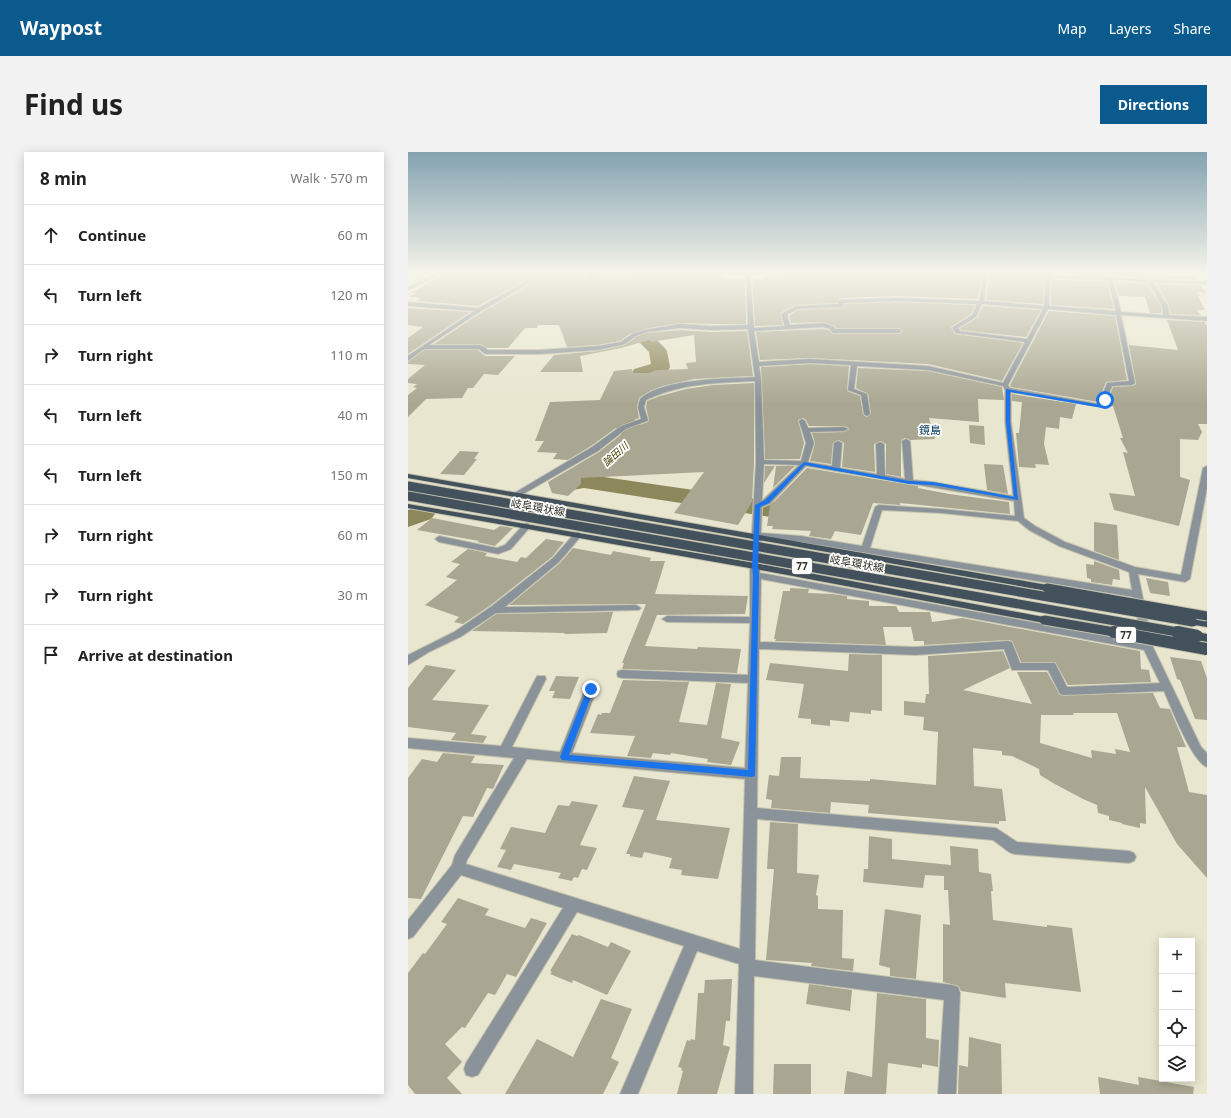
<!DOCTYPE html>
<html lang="en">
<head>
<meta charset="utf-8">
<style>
	:root { --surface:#fff; --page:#f2f2f2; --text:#222; --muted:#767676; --line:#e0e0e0; --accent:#0a5a8d }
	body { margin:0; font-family:"Noto Sans","Noto Sans JP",sans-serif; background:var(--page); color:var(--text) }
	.controls { position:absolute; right:12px; bottom:12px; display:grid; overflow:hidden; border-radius:0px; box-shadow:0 2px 10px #0003 }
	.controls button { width:36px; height:36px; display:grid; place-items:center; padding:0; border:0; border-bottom:1px solid var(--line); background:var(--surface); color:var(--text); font:20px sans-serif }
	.stop { position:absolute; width:12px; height:12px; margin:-9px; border:3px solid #1a73e8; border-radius:50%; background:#fff }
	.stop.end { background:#1a73e8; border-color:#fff; box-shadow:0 1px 4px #0008 }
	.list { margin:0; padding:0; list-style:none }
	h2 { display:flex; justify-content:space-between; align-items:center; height:52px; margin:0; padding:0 16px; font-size:17px }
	h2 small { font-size:13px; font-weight:400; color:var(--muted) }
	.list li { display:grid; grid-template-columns:26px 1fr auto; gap:12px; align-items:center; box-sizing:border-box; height:60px; padding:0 16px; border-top:1px solid var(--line) }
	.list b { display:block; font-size:15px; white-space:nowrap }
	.list em { font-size:13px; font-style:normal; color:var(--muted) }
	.icon { flex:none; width:22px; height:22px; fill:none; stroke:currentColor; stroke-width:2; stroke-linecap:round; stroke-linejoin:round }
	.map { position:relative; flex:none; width:799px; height:942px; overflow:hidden; border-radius:0px }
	header { display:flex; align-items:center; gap:24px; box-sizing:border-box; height:56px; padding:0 20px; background:var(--accent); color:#fff }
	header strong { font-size:19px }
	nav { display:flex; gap:22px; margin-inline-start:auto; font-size:14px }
	.intro { display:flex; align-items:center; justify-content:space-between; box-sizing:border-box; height:96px; padding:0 24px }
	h1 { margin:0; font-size:28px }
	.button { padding:10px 18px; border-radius:0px; background:var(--accent); color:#fff; font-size:14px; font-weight:700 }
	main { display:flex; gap:24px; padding:0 24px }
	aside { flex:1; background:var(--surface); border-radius:0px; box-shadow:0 2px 10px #0003 }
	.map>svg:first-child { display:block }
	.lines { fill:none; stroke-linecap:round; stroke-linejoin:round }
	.river { fill:#8d885c; fill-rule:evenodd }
	.building { fill:#a9a791; fill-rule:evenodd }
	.minor-casing { stroke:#c4c2ad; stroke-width:2 }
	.major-casing { stroke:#c4c2ad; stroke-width:2 }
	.minor { fill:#8b939a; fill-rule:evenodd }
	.major { fill:#43515d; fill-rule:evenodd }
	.major-bridge-far1-casing { stroke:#c4c2ad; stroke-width:11; stroke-linecap:butt }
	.major-bridge-casing { stroke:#c4c2ad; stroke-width:14; stroke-linecap:butt }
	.major-bridge-far1 { stroke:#43515d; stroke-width:9 }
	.major-bridge { stroke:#43515d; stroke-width:12 }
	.route { fill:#1a73e8 }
	.labels { text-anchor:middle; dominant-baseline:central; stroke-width:3.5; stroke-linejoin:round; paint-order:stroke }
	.far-water-label { font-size:10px; font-style:italic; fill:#464005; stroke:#fff }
	.shield { fill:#fff; stroke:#707068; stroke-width:1 }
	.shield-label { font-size:10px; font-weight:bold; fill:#323228 }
	.far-quarter-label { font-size:11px; fill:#134568; stroke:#fff }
	.street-label { font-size:11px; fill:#323228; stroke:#fff }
</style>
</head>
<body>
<header>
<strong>Waypost</strong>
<nav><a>Map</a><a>Layers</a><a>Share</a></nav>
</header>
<div class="intro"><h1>Find us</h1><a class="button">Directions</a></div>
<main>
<aside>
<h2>8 min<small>Walk · 570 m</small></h2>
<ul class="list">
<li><svg class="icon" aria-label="ahead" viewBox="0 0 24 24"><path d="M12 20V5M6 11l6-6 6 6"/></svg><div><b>Continue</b></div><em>60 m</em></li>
<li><svg class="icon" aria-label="left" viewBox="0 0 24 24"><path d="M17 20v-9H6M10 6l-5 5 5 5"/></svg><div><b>Turn left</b></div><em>120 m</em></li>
<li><svg class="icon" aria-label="right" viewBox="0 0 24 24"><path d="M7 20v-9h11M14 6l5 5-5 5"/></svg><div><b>Turn right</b></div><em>110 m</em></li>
<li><svg class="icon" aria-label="left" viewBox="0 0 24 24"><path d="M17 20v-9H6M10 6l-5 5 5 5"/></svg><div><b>Turn left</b></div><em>40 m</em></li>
<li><svg class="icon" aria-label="left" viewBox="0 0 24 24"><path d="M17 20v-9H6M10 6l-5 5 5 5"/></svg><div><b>Turn left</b></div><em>150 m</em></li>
<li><svg class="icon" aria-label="right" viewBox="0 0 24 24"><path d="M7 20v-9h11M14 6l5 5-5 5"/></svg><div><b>Turn right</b></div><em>60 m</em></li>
<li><svg class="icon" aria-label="right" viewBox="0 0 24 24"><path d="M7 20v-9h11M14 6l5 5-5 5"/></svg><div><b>Turn right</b></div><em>30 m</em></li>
<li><svg class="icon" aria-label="arrive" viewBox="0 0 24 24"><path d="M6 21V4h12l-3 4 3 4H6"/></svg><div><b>Arrive at destination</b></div></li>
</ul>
</aside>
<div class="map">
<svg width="799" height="942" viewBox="0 0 799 942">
	<rect width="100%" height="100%" fill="#e8e6ce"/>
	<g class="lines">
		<!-- river -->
		<g class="river">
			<path d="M175 120H189L194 129 195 140 196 143 220 161 256 195 259 199 262 215 260 219 241 225 232 243 210 261C216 264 225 266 230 270 250 285 206 316 196 325L395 354 404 357 408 362 404 367 395 370 176 336 164 338 155 336 152 331 155 326 169 323 210 289 213 283V278L196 270 189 260 192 256 216 236 226 217 243 212 241 200 208 167 186 149 179 140 180 129Z"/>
			<polygon points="14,354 23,357 27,362 23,367 0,375 0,358"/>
		</g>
	</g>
	<!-- building -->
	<g class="building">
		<polygon points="55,120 127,120 109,133 70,154 8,149 14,146 1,145 8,141 2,141 37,122 50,123"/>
		<polygon points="134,120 175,120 177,127 196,124 219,125 226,120 319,120 313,127 337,127 338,172 304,172 272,171 236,177 223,181 212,189 190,193 159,195 151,173 130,173 129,176 117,176 100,196 80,196 72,192 26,192 74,160 115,137"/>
		<polygon points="379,120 527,120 557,122 574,121 570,147 488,144 432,146 428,151 387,153 372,161 375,173 347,174 344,127 356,127 357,124 376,125"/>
		<polygon points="582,120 637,120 635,152 578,148"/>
		<polygon points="644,120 718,120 786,125 788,128 644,122"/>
		<polygon points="643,128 699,129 706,157 643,153"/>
		<polygon points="707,130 739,131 753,154 753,161 742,161 737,145 711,144"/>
		<polygon points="748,132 792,133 798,141 789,140 792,144 790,144 797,158 789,158 793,163 762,162 761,153"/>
		<polygon points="488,150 567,153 563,162 543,175 547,182 615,191 594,229 520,212 402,206 352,208 348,180 415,177 421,178 425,182 491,182 495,179 491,176 428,176 416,170 383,171 381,164 389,158 434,156 438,152"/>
		<polygon points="575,154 633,158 618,185 553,178 552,176 569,166"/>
		<polygon points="0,156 62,160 0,202 0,186 15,175 0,173"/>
		<polygon points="641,159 707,164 719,228 698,230 690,250 603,235 602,233"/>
		<polygon points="759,168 797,170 799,174 799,272 790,272 794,280 790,288 772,287 772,325 782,328 771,374 706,358 701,341 727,344 715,300 720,301 712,286 715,286 705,254 698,253 705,235 724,234 728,232 719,183 721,193 770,198"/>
		<polygon points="272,178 304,180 339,179 345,224 286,227 255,234 242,239 231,246 229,255 231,266 212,273 183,294 160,308 145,307 149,301 129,300 136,289 127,289 142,250 192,248 206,219 224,217 225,221 241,221 249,218 280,217 278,211 288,210 286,183 243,190 241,188 213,196 172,204 175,220 132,220 146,203 190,199 217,193 229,185 239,181"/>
		<polygon points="16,198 70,198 77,204 107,204 90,223 76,222 65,236 60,236 54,246 18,247 0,265 0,243 9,236 5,235 9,232 0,231 0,227 17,213 0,212 0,210"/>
		<polygon points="402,212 441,214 439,239 452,244 455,262 458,265 463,262 460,242 448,236 450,216 520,219 594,235 596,248 570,247 571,270 521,266 527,287 502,288 497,286 493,288 493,325 478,322 478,292 473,289 466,292 467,320 434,315 436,291 431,288 425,291 423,312 402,309 407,291 404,281 436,280 441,276 436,274 401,274 398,268 395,266 390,268 396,291 392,307 357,307 353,215"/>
		<polygon points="346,231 346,310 344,350 330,373 266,361 296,320 173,326 173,332 160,344 144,341 140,330 191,300 219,278 240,270 241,268 238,255 239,249 252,244 278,237 305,233"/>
		<polygon points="604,242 668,252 664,267 652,265 651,277 638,275 636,292 641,313 627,312 628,316 611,315 608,281 611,281 614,250 604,249"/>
		<polygon points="561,273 576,274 577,293 562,291"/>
		<polygon points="52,299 71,300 66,307 69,307 56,323 32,322"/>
		<polygon points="576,312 595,313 600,342 579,338"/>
		<polygon points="357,314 367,314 356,331"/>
		<polygon points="368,314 387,314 365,336"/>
		<polygon points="399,316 510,334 510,336 541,342 601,350 602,362 492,351 492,353 465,351 453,383 427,379 423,387 401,384 403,379 364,377 365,374 359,374 362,354"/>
		<polygon points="24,366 86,378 92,374 105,376 87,394 69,390 71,389 9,378"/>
		<polygon points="686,370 709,373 711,408 686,399"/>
		<polygon points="138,387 156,390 144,405 83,453 55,472 46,470 51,465 17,453 49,428 38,425 52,412 43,410 60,397 79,401 77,404 109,410 113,405 118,406"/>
		<polygon points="165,396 203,403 205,399 243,406 242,409 257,409 247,442 340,444 337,462 249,463 237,494 289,497 290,495 333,497 329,521 214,517 216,511 214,511 238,452 101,453 152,411"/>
		<polygon points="686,409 711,418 712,428 705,427 704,433 683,430 683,427 679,426 678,412 686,413"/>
		<polygon points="738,426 760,430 762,444 742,441"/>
		<polygon points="382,436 401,437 400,441 424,442 439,444 439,447 461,449 461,454 488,454 491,460 522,460 524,470 554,466 732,499 733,517 741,518 743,530 660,533 647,510 613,510 604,489 600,488 516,493 516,489 506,489 503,475 475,475 478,493 367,489 368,487 366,487 375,439 382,439"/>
		<polygon points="205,460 199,481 156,482 157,481 64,479 88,462"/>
		<path d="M595 499 602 516 555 538 624 552 609 520H639L652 543 745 541 752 556 762 557 778 595H769L781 640 799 643V726L769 692 737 635 738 672 732 671V676L714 672V671L701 668V664L690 661 689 653 675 647 645 631 632 623 631 617 604 604 594 603V599L565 596 566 634 594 637 598 669H591V672L460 661 461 653 423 650 422 661 363 656 364 648 358 647 361 623 371 624 373 605H393L392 626 462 629V627L528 633 530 580 515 578 516 565 496 563V549L517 551 518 542H521L520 504ZM665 561H709L722 600 707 597 708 602 683 598 684 606 632 591 633 563H666Z"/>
		<polygon points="441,502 474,503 474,559 463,558 463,562 442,560 441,570 422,568 422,574 403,572 403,567 390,566 396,532 358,528 362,511 440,519"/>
		<polygon points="762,505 793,509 799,526 799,568 787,567 772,528 769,527"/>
		<polygon points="18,513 48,518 24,548 81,553 63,582 79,584 75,591 43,588 48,581 0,575 0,536"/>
		<polygon points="148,524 171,525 162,547 144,546 147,539 141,539"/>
		<polygon points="215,528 281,530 271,570 299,573 308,531 323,532 313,586 332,590 323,613 299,610 300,607 263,601 262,603 245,601 243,606 219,604 227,584 182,581 190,562 193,563 194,561 202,561"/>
		<polygon points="35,601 67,604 63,611 96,613 85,637 79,636 65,665 55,664 13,747 0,746 0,626 14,607 29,610"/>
		<polygon points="226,624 262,629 248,668 322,676 310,727 273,723 274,718 261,716 264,706 236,700 234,706 222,704 222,702 218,702 236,658 214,655"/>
		<polygon points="164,649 190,653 172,693 189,696 179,718 174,717 170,726 166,725 164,729 150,726 153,721 106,712 103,718 89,715 98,698 92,697 103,675 137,681 150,653 161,654"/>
		<polygon points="362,670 390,672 389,721 411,723 408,743 410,744 410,757 435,758 434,806 446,807 445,819 403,814 404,811 358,808 366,717 359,717"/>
		<polygon points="461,684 484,687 484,707 543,713 542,694 570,697 571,720 583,722 585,739 583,739 585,768 639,775 639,773 664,776 673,840 597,831 598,846 553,839 550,834 535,830 535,772 542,773 540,738 536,738 536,724 517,723 515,736 455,730 456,717 460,717"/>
		<polygon points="50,746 81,757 77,763 117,776 123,766 139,771 108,825 99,822 87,843 80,841 57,876 54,875 37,892 54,910 39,926 54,942 7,942 0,933 0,821 15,801 17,802 39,772 33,770"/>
		<polygon points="477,757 513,763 508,827 482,824 482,816 471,813"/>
		<polygon points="164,782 169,784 171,783 200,795 203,790 223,799 199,843 165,828 164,831 142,822 144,820 142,819"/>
		<polygon points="324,827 322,869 318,869 315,893 322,895 309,942 269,942 275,919 273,918 274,916 270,915 279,888 282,889 283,887 287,888 290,841 296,841 297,828"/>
		<polygon points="401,832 444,838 442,859 398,852"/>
		<polygon points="469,841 518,847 518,886 531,888 530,915 514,912 514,916 480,911 478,942 436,942 439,919 464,925"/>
		<polygon points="193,847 224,857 203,906 211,910 195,942 97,942 129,887 165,905"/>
		<polygon points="561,885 593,892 594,942 550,942 551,913 560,915"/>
		<polygon points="366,912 403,912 403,942 365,942"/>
		<polygon points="690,925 731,933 730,925 786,935 785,942 692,942"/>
	</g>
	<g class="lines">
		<!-- minor casing -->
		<g class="minor-casing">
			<g id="minor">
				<polygon points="31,120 36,120 0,138 0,135"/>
				<path d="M129 120H133L114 136 73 159 21 193H72L78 196 79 198H132L190 194 213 190 224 182 236 178 272 172 304 174 340 173 338 120H342L346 176 377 174 373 162 388 154 431 152 429 150 432 148 488 146 571 149 576 120H580L576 149 636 154 638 120H642V123L799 130V132L745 130 760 154 761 163 799 165V169L713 163 727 231 724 233 704 234 696 255 603 240V270L616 366 627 374 657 390 727 415 773 423 795 316 799 314V336L782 427 777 430 730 422 745 495 793 595 799 601V615C784 610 763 555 756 539L656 543 652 542 640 518H604L596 497 507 503 351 497 349 656 588 676 609 690 721 699 726 701 728 705 726 709 721 711 606 702 601 700 585 688 349 667 347 808 544 833 550 835 552 841 548 942H530L536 848 346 824 345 942H327L331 812 289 799 230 942H212L276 794 169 760 70 923 64 925 58 923 56 917 58 911 155 756 53 723 5 785 0 787V768L44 713 47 703 106 606 0 596V586L93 594 129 524H137L138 527 104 595 152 600 177 537 179 534 183 533 187 534 189 537 164 601 337 616 340 531 214 526 210 525 209 522 210 519 214 518 340 523 342 471 259 470 254 467 259 464 342 465V414L348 310 347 229C309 231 273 231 238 248L236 255 240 268 239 269 218 277 190 299 110 345H104L103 343 184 295 213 274 233 267 230 255 232 247C255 226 316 227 347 225L340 177 304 178 272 176 239 180 228 184 217 192 190 198 132 202H77L71 197H16L0 209V204L66 159 0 154V150L70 156 110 134ZM642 126 700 128 708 159 641 154ZM705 128 740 130 754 154 755 163 713 160ZM488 149 569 152 564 163 545 175 544 176 548 181 617 190 595 231 520 214 402 207 351 210 346 179 415 175 422 177 425 181H491L494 179 491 177H427L426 175 416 171 382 173 379 163 389 157 434 155 437 153 435 151ZM574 152 635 157 619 187 552 179 550 176 568 165ZM640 157 708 163 721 229 699 231 691 252 602 236 600 233ZM402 211 443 213 440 238 453 243 456 262 459 264 462 262 459 242 446 237 449 214 520 218 595 234 597 238V270L605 344 525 330 505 328 502 289 498 287 494 289 497 327 477 323 476 292 472 290 468 292 469 322 432 316 434 291 430 289 426 291 424 314 400 310 406 291 402 280 436 279 440 277 436 275 400 276 397 269 394 267 391 269 398 291 393 309 356 308 353 227 351 214ZM356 312 391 313 354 349ZM398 314 606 349 607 364 533 357 471 353 467 355 454 394 393 384 353 381 354 355 362 352ZM474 358 533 361 610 369 621 378 651 394 721 420 724 438 462 396ZM353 387 393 390 725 445 734 490 352 421ZM353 427 736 498 752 531 659 535 647 511H612L605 493 604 490 600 489 507 495 352 490ZM119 607 337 627 332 797 58 712 59 708Z"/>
				<polygon points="119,371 123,374 103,397 90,402 31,390 27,387 31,384 89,396 97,393 116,372"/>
				<polygon points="170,380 174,383 151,410 97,455 228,453 233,456 231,458 88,461 54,484 21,500 0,513 0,503 46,480 84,454 145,406 167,381"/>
			</g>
		</g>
		<!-- major casing -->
		<g class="major-casing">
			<g id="major">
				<polygon points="0,322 639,433 644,436 639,439 0,326"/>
				<polygon points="0,352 347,411 636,465 641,468 636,471 347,417 0,356"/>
				<polygon points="785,467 799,469 799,475 781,472 780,470 781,468"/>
				<polygon points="789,480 799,482 799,490 785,487 784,484 785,481"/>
			</g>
		</g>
		<!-- minor -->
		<use href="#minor" class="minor"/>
		<!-- major -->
		<use href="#major" class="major"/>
		<!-- major-bridge-far1 casing -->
		<g class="major-bridge-far1-casing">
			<g id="major-bridge-far1">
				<polyline points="0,334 785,470"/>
				<polyline points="0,344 775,481"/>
				<polyline points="639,436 799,464"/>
				<polyline points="636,468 712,481"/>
			</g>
		</g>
		<!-- major-bridge casing -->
		<g class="major-bridge-casing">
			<g id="major-bridge">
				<polyline points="706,480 799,497"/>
				<polyline points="769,480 789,484"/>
			</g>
		</g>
		<!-- major-bridge-far1 -->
		<use href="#major-bridge-far1" class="major-bridge-far1"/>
		<!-- major-bridge -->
		<use href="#major-bridge" class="major-bridge"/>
	</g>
	<!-- sky -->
	<linearGradient id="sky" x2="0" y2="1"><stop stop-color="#83a2b0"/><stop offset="0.48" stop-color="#f5f4e9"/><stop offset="1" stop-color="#f5f4e9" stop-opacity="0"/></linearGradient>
	<rect width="799" height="252" fill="url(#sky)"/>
	<!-- route -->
	<polygon class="route" points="598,237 693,253 695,247 699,248 696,254 694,256 602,240 602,270 610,348 525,333 501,332 397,313 361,351 352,355 350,414 351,423 347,624 344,625 154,608 152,605 179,537 183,534 186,537 161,603 340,618 345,423 344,414 347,353 357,348 396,310 501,329 525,330 606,345 598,270"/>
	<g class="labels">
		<!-- far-water labels -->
		<g class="far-water-label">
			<text transform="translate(207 302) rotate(-42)">論田川</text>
		</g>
		<!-- shield labels -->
		<g class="shield">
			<rect x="384" y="406" width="20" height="16" rx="3"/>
			<rect x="708" y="475" width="20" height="16" rx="3"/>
		</g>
		<g class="shield-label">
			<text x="394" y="414">77</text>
			<text x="718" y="483">77</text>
		</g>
		<!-- far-quarter labels -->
		<g class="far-quarter-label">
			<text x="522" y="277">鏡島</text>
		</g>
		<!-- street labels -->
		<g class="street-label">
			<text transform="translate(130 355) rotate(10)">岐阜環状線</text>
			<text transform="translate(449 411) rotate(10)">岐阜環状線</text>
		</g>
	</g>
</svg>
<div class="controls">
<button>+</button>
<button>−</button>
<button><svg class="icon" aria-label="locate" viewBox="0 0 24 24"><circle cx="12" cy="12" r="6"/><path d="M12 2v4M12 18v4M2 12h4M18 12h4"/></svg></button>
<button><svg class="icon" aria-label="layers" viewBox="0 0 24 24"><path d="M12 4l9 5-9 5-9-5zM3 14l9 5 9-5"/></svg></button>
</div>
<div class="stop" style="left:697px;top:248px"></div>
<div class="stop end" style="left:183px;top:537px"></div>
</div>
</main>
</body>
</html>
